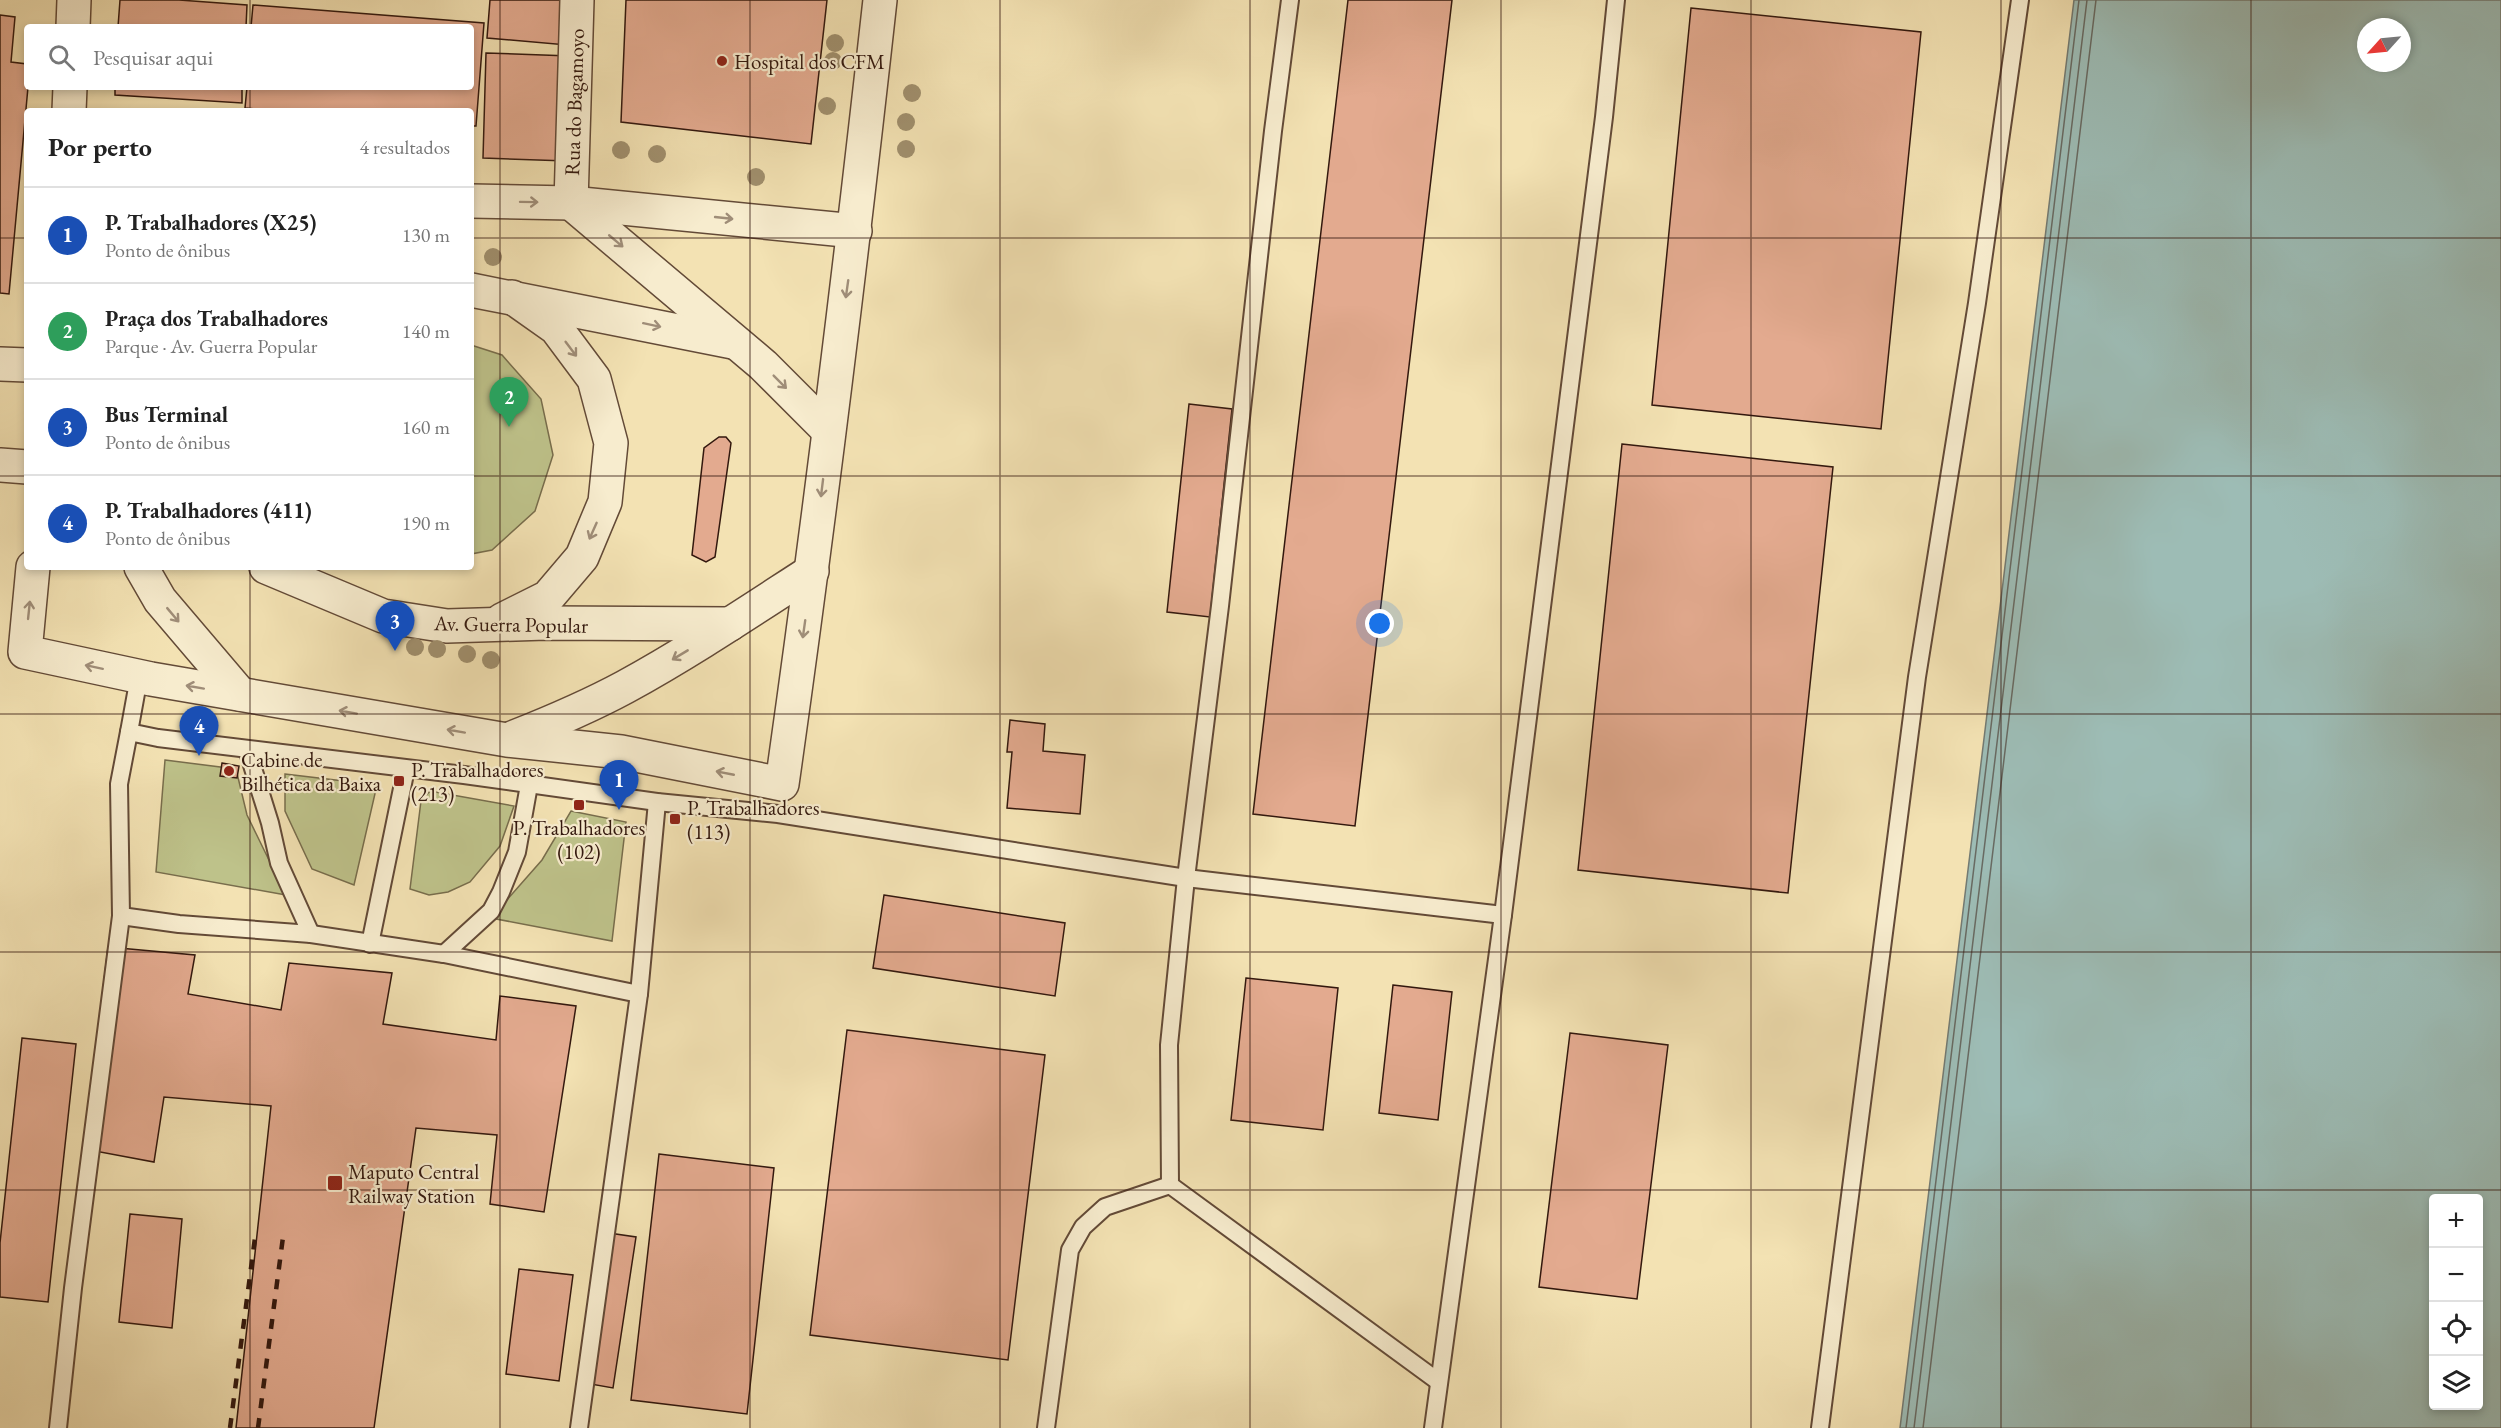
<!DOCTYPE html>
<html lang="pt">
<head>
<meta charset="utf-8">
<style>
	:root { --surface:#fff; --page:#f2f2f2; --text:#222; --muted:#767676; --line:#e0e0e0; --accent:#2563eb }
	body { margin:0; font-family:"EB Garamond",serif; background:var(--page); color:var(--text) }
	.controls { position:absolute; right:18px; bottom:18px; display:grid; overflow:hidden; border-radius:6px; box-shadow:0 3px 9px #0003 }
	.controls button { width:54px; height:54px; display:grid; place-items:center; padding:0; border:0; border-bottom:2px solid var(--line); background:var(--surface); color:var(--text); font:30px sans-serif }
	.compass { position:absolute; left:2357px; top:18px; width:54px; height:54px; border-radius:50%; background:var(--surface); box-shadow:0 3px 9px #0003; rotate:243deg }
	.you { position:absolute; left:1380px; top:624px; width:21px; height:21px; margin:-15px; border:4px solid #fff; border-radius:50%; background:#1a73e8; box-shadow:0 0 0 9px #1a73e833 }
	.badge { display:grid; place-items:center; width:39px; height:39px; border-radius:50%; background:var(--accent); color:#fff; font-size:20px; font-weight:700 }
	.pin { position:absolute; translate:-50% -50px; filter:drop-shadow(0 2px 3px #0008) }
	.pin::after { content:''; position:absolute; top:32px; width:21px; height:18px; background:inherit; clip-path:polygon(0 0,100% 0,50% 100%) }
	.list { margin:0; padding:0; list-style:none }
	h2 { display:flex; justify-content:space-between; align-items:center; height:78px; margin:0; padding:0 24px; font-size:26px }
	h2 small { font-size:20px; font-weight:400; color:var(--muted) }
	.list li { display:grid; grid-template-columns:39px 1fr auto; gap:18px; align-items:center; box-sizing:border-box; height:96px; padding:0 24px; border-top:2px solid var(--line) }
	.list b { display:block; font-size:22px; white-space:nowrap }
	.list p { margin:0; font-size:20px; white-space:nowrap; color:var(--muted) }
	.list em { font-size:20px; font-style:normal; color:var(--muted) }
	.icon { flex:none; width:33px; height:33px; fill:none; stroke:currentColor; stroke-width:2; stroke-linecap:round; stroke-linejoin:round }
	.map { position:relative; flex:none; width:2501px; height:1428px; overflow:hidden }
	.search { position:absolute; background:var(--surface); box-shadow:0 3px 9px #0003; left:24px; top:24px; width:450px; height:66px; display:flex; align-items:center; gap:15px; box-sizing:border-box; padding:0 21px; border-radius:6px; color:var(--muted); font-size:22px }
	.panel { position:absolute; background:var(--surface); box-shadow:0 3px 9px #0003; left:24px; top:108px; width:450px; height:462px; border-radius:6px }
	.map>svg:first-child { display:block }
	.green { fill:#bec28a; stroke:#786d4c; stroke-width:1.5 }
	.water { fill:#9dbcb5; stroke:#737a72; stroke-width:1.5; fill-rule:evenodd }
	.lines { fill:none; stroke-linecap:round; stroke-linejoin:round }
	.shore { stroke:#686a62; stroke-width:1.5 }
	.building { fill:#e3aa8f; stroke:#33180e; stroke-width:1.5 }
	.service-casing { stroke:#634a37; stroke-width:20 }
	.minor-casing { stroke:#634a37; stroke-width:36 }
	.service { stroke:#f7ecce; stroke-width:16 }
	.minor { stroke:#f7ecce; stroke-width:33 }
	.rail { stroke:#33180e; stroke-width:4.5; stroke-dasharray:10 10; stroke-linecap:butt }
	.tree { fill:#a08f6d }
	.oneway { stroke:#9f8d78 }
	.grid { fill:none; stroke:#33180e; stroke-width:1.5; stroke-opacity:0.55 }
	.poi-dot { fill:#8f2418; stroke:#f7ecce; stroke-width:2 }
	.labels { text-anchor:middle; dominant-baseline:central; stroke-width:4.5; stroke-linejoin:round; paint-order:stroke }
	.poi-label { font-size:21px; fill:#33180e; stroke:#f7ecce; text-anchor:start }
	.street-label { font-size:21px; fill:#33180e; stroke:#f7ecce }
</style>
</head>
<body>
<div class="map">
<svg width="2501" height="1428" viewBox="0 0 2501 1428">
	<rect width="100%" height="100%" fill="#f3e2b3"/>
	<filter id="stains"><feTurbulence type="fractalNoise" baseFrequency=".00333" numOctaves="4"/><feColorMatrix values="0 0 0 0 .2 0 0 0 0 .09 0 0 0 0 .02 0 0 0 .5 -.17"/></filter>
	<radialGradient id="worn" r=".72"><stop offset=".6" stop-color="#630" stop-opacity="0"/><stop offset="1" stop-color="#630" stop-opacity=".3"/></radialGradient>
	<!-- green -->
	<g class="green">
		<polygon points="471,345 502,355 541,399 553,455 535,511 492,550 471,554"/>
		<polygon points="165,760 236,769 247,815 286,895 156,872"/>
		<polygon points="285,774 377,785 354,885 312,869 285,811"/>
		<polygon points="430,791 514,806 500,846 470,882 448,892 429,895 410,889 421,801"/>
		<polygon points="571,811 626,822 612,941 491,918 542,860"/>
	</g>
	<!-- water -->
	<path class="water" d="M2074 0H2501V1428H1900ZM2366 27H2402V63H2366ZM2434 1198H2478V1406H2434Z"/>
	<g class="lines">
		<!-- shore -->
		<g class="shore">
			<polyline points="1906,1428 2079,0"/>
			<polyline points="1914,1428 2087,0"/>
			<polyline points="1923,1428 2096,0"/>
		</g>
	</g>
	<!-- building -->
	<g class="building">
		<polygon points="120,0 179,0 247,5 246,27 118,27"/>
		<polygon points="490,0 571,0 567,45 487,38"/>
		<polygon points="626,0 827,0 811,144 621,122"/>
		<polygon points="1348,0 1452,0 1355,826 1253,814"/>
		<polygon points="253,5 484,23 476,126 471,126 471,111 282,111 245,108 247,87 471,87 471,27 251,27"/>
		<polygon points="1691,8 1921,32 1881,429 1652,405"/>
		<polygon points="0,15 15,17 11,62 27,64 28,87 9,294 0,293"/>
		<polygon points="486,53 570,56 567,161 483,158"/>
		<polygon points="115,87 242,87 242,103 115,95"/>
		<polygon points="1189,404 1232,409 1210,617 1167,612"/>
		<polygon points="719,437 726,437 731,443 715,557 706,562 692,555 704,448"/>
		<polygon points="1622,444 1833,467 1788,893 1578,870"/>
		<polygon points="1010,720 1045,724 1043,751 1085,755 1080,814 1007,808 1012,752 1007,752"/>
		<polygon points="222,763 239,766 237,778 220,776"/>
		<polygon points="884,895 1065,923 1055,996 873,968"/>
		<polygon points="108,947 195,955 188,994 281,1010 289,963 392,973 383,1024 496,1040 500,996 576,1006 544,1212 490,1204 497,1135 416,1128 374,1428 236,1428 271,1106 164,1097 154,1162 84,1149"/>
		<polygon points="1246,978 1338,988 1323,1130 1231,1120"/>
		<polygon points="1393,985 1452,992 1438,1120 1379,1113"/>
		<polygon points="847,1030 1045,1055 1008,1360 810,1335"/>
		<polygon points="1570,1033 1668,1045 1637,1299 1539,1287"/>
		<polygon points="22,1038 76,1044 48,1302 0,1297 0,1243"/>
		<polygon points="659,1154 774,1168 747,1414 631,1400"/>
		<polygon points="130,1214 182,1219 172,1328 119,1322"/>
		<polygon points="602,1232 636,1237 613,1388 579,1382"/>
		<polygon points="519,1269 573,1275 559,1381 506,1374"/>
	</g>
	<g class="lines">
		<!-- service casing -->
		<g class="service-casing">
			<g id="service">
				<polyline points="139,677 129,732 158,738 464,775 657,802 778,814 1186,878 1503,915"/>
				<polyline points="129,732 119,784 121,916 179,924 311,934 444,954 639,994 657,802"/>
				<polyline points="247,749 270,823 279,863 311,934"/>
				<polyline points="370,944 406,769"/>
				<polyline points="444,954 491,911 501,892 517,852 529,785"/>
				<polyline points="1170,1185 1169,1045 1186,878 1220,606 1273,131 1290,0"/>
				<polyline points="1170,1185 1439,1382"/>
				<polyline points="58,1428 73,1288 121,916"/>
				<polyline points="579,1428 639,994"/>
				<polyline points="1046,1428 1070,1250 1083,1227 1105,1207 1170,1185"/>
				<polyline points="1433,1428 1503,915 1604,117 1616,0"/>
				<polyline points="1820,1428 1917,677 1977,303 2020,0"/>
			</g>
		</g>
		<!-- minor casing -->
		<g class="minor-casing">
			<g id="minor">
				<polyline points="577,0 571,203 763,365 828,430"/>
				<polyline points="73,27 74,0"/>
				<polyline points="69,111 70,87"/>
				<polyline points="471,201 571,203 855,231"/>
				<polyline points="471,290 733,342"/>
				<polyline points="0,364 27,365"/>
				<polyline points="0,465 27,467"/>
				<path d="M33 567 25 652 151 679 507 740 621 752 782 784C819 523 851 262 880 0"/>
				<polyline points="141,567 160,600 240,694"/>
				<polyline points="266,567 383,616 447,626 546,623 730,624"/>
				<polyline points="502,620 548,597 582,557 605,502 611,443 594,379 556,328 512,297"/>
				<path d="M512 738C550 723 588 707 625 687 689 652 750 611 812 571"/>
			</g>
		</g>
		<!-- service -->
		<use href="#service" class="service"/>
		<!-- minor -->
		<use href="#minor" class="minor"/>
		<!-- rail -->
		<g class="rail">
			<polyline points="230,1428 256,1230"/>
			<polyline points="258,1428 283,1237"/>
		</g>
	</g>
	<!-- trees -->
	<g class="tree">
		<circle cx="835" cy="43" r="9"/>
		<circle cx="833" cy="61" r="9"/>
		<circle cx="912" cy="93" r="9"/>
		<circle cx="827" cy="106" r="9"/>
		<circle cx="906" cy="122" r="9"/>
		<circle cx="906" cy="149" r="9"/>
		<circle cx="621" cy="150" r="9"/>
		<circle cx="657" cy="154" r="9"/>
		<circle cx="756" cy="177" r="9"/>
		<circle cx="493" cy="257" r="9"/>
		<circle cx="415" cy="647" r="9"/>
		<circle cx="437" cy="649" r="9"/>
		<circle cx="467" cy="654" r="9"/>
		<circle cx="491" cy="660" r="9"/>
	</g>
	<!-- one-way arrows -->
	<defs><path id="oneway-shaft" d="M-6 0H5M1.5-3L5.5 0L1.5 3" fill="none" stroke-width="1.6" stroke-linecap="round" stroke-linejoin="round" transform="scale(1.5)"/></defs>
	<g class="oneway">
		<use href="#oneway-shaft" transform="translate(529 202) rotate(1)"/>
		<use href="#oneway-shaft" transform="translate(724 218) rotate(6)"/>
		<use href="#oneway-shaft" transform="translate(616 241) rotate(40)"/>
		<use href="#oneway-shaft" transform="translate(847 289) rotate(98)"/>
		<use href="#oneway-shaft" transform="translate(652 325) rotate(12)"/>
		<use href="#oneway-shaft" transform="translate(571 349) rotate(53)"/>
		<use href="#oneway-shaft" transform="translate(780 382) rotate(45)"/>
		<use href="#oneway-shaft" transform="translate(822 488) rotate(97)"/>
		<use href="#oneway-shaft" transform="translate(593 531) rotate(114)"/>
		<use href="#oneway-shaft" transform="translate(29 610) rotate(-84)"/>
		<use href="#oneway-shaft" transform="translate(173 615) rotate(50)"/>
		<use href="#oneway-shaft" transform="translate(804 629) rotate(98)"/>
		<use href="#oneway-shaft" transform="translate(680 655) rotate(149)"/>
		<use href="#oneway-shaft" transform="translate(94 667) rotate(-168)"/>
		<use href="#oneway-shaft" transform="translate(195 687) rotate(-170)"/>
		<use href="#oneway-shaft" transform="translate(348 712) rotate(-170)"/>
		<use href="#oneway-shaft" transform="translate(456 731) rotate(-170)"/>
		<use href="#oneway-shaft" transform="translate(725 773) rotate(-169)"/>
	</g>
	<!-- grid -->
	<path class="grid" d="M250 0V27M500 0V1428M750 0V1428M1000 0V1428M1250 0V1428M1501 0V1428M1751 0V1428M2001 0V1428M2251 0V1428M250 87V111M0 238H27M471 238H2501M0 476H27M471 476H2501M250 567V1428M0 714H2501M0 952H2501M0 1190H2501"/>
	<!-- markers -->
	<g class="poi-dot">
		<circle cx="722" cy="61" r="6"/>
		<circle cx="229" cy="771" r="6"/>
		<rect x="393" y="775" width="12" height="12" rx="3"/>
		<rect x="573" y="799" width="12" height="12" rx="3"/>
		<rect x="669" y="813" width="12" height="12" rx="3"/>
		<rect x="327" y="1175" width="16" height="16" rx="3"/>
	</g>
	<g class="labels">
		<!-- poi labels -->
		<g class="poi-label">
			<text x="734" y="61">Hospital dos CFM</text>
			<text x="241" y="759">Cabine de<tspan x="241" dy="24">Bilhética da Baixa</tspan></text>
			<text x="411" y="769">P. Trabalhadores<tspan x="411" dy="24">(213)</tspan></text>
			<text x="687" y="807">P. Trabalhadores<tspan x="687" dy="24">(113)</tspan></text>
			<text x="579" y="827" text-anchor="middle">P. Trabalhadores<tspan x="579" dy="24">(102)</tspan></text>
			<text x="348" y="1171">Maputo Central<tspan x="348" dy="24">Railway Station</tspan></text>
		</g>
		<!-- street labels -->
		<g class="street-label">
			<text transform="translate(574 102) rotate(-88)">Rua do Bagamoyo</text>
			<text transform="translate(511 624) rotate(1)">Av. Guerra Popular</text>
		</g>
	</g>
	<rect width="100%" height="100%" filter="url(#stains)"/>
	<rect width="100%" height="100%" fill="url(#worn)"/>
</svg>
<div class="controls">
<button>+</button>
<button>−</button>
<button><svg class="icon" aria-label="locate" viewBox="0 0 24 24"><circle cx="12" cy="12" r="6"/><path d="M12 2v4M12 18v4M2 12h4M18 12h4"/></svg></button>
<button><svg class="icon" aria-label="layers" viewBox="0 0 24 24"><path d="M12 4l9 5-9 5-9-5zM3 14l9 5 9-5"/></svg></button>
</div>
<svg class="compass" viewBox="-18 -18 36 36"><path d="M0-13l5 13h-10z" fill="#e53935"/><path d="M0 13l5-13h-10z" fill="#767676"/></svg>
<div class="you"></div>
<div class="pin badge" style="left:619px;top:810px;background:#1a4fb4">1</div>
<div class="pin badge" style="left:509px;top:427px;background:#2e9e5b">2</div>
<div class="pin badge" style="left:395px;top:651px;background:#1a4fb4">3</div>
<div class="pin badge" style="left:199px;top:756px;background:#1a4fb4">4</div>
<div class="search"><svg class="icon" aria-label="search" viewBox="0 0 24 24"><circle cx="10" cy="10" r="6"/><path d="M15 15l6 6"/></svg>Pesquisar aqui</div>
<section class="panel">
<h2>Por perto<small>4 resultados</small></h2>
<ul class="list">
<li><span class="badge" style="background:#1a4fb4">1</span><div><b>P. Trabalhadores (X25)</b><p>Ponto de ônibus</p></div><em>130 m</em></li>
<li><span class="badge" style="background:#2e9e5b">2</span><div><b>Praça dos Trabalhadores</b><p>Parque · Av. Guerra Popular</p></div><em>140 m</em></li>
<li><span class="badge" style="background:#1a4fb4">3</span><div><b>Bus Terminal</b><p>Ponto de ônibus</p></div><em>160 m</em></li>
<li><span class="badge" style="background:#1a4fb4">4</span><div><b>P. Trabalhadores (411)</b><p>Ponto de ônibus</p></div><em>190 m</em></li>
</ul>
</section>
</div>
</body>
</html>
